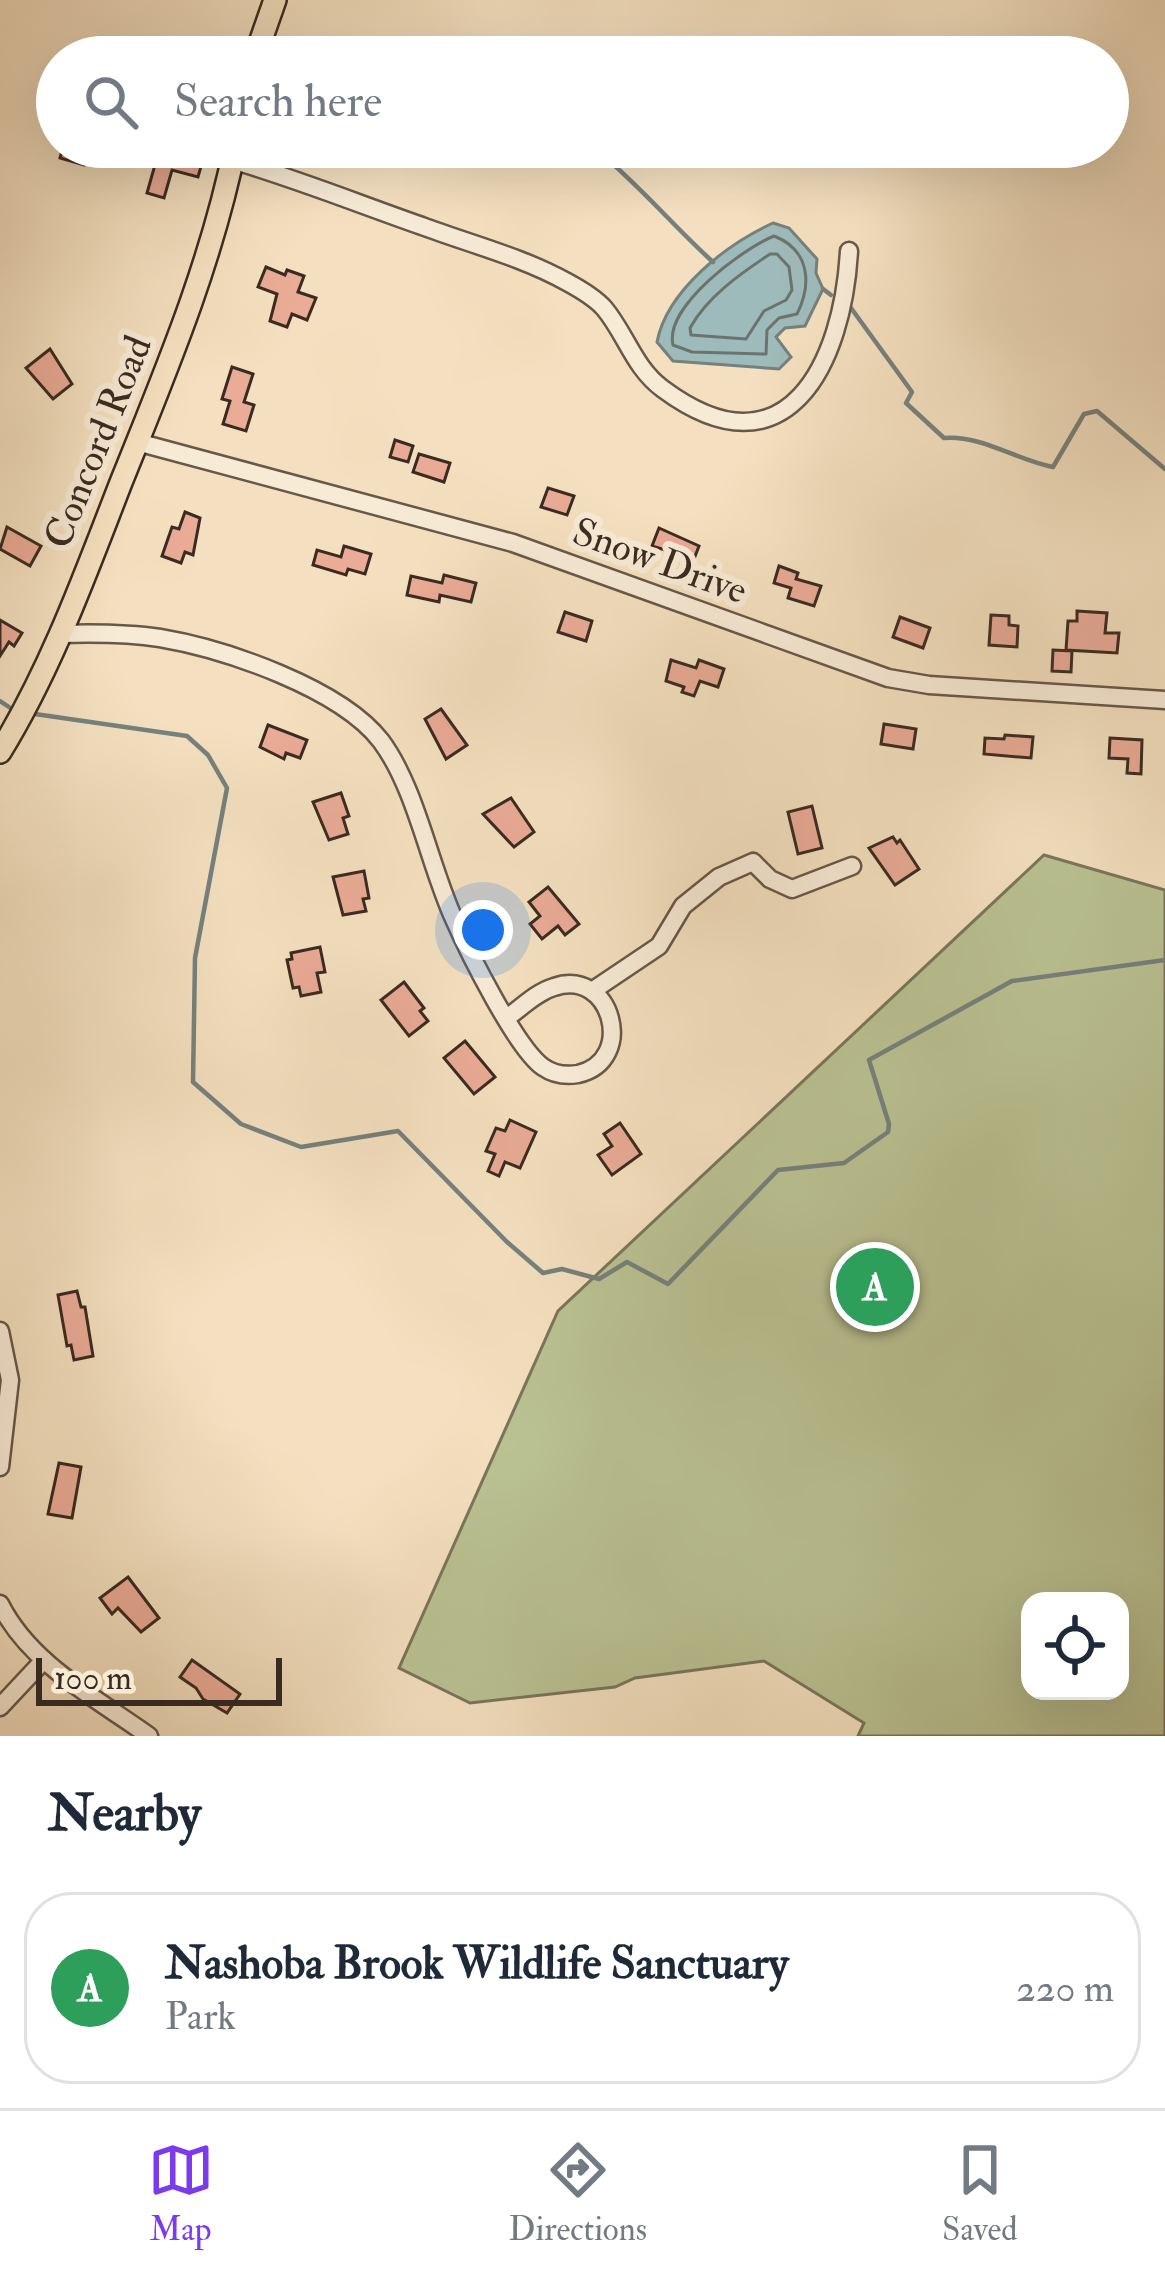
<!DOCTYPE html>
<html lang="en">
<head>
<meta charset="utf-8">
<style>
	:root { --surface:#fff; --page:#f6f6f7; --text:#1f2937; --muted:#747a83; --line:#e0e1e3; --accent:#7c3aed }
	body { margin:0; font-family:"IM FELL Double Pica",serif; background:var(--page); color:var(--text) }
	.controls { position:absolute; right:36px; bottom:36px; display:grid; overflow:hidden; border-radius:24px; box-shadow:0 12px 48px #0002 }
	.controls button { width:108px; height:108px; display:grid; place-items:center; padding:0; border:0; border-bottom:3px solid var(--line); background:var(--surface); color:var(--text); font:60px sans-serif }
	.scale { position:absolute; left:36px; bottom:30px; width:246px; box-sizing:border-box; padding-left:12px; border:6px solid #3a2b20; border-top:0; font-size:33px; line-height:42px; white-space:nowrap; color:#3a2b20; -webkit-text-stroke:9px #f8ebd6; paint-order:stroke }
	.you { position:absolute; left:483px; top:930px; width:42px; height:42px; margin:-30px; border:9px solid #fff; border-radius:50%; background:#1a73e8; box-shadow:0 0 0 18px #1a73e833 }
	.badge { display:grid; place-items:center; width:78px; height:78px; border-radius:50%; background:var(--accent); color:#fff; font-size:39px; font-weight:700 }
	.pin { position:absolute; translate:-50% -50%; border:6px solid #fff; box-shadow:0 3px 12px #0006 }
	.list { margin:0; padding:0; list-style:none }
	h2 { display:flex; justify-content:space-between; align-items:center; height:156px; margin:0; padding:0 48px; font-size:51px }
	h2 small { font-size:39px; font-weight:400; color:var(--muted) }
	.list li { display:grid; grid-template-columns:78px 1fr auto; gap:36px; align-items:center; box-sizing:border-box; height:192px; margin:0 24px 24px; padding:0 24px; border:3px solid var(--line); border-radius:48px }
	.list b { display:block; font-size:45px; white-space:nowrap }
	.list p { margin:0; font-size:39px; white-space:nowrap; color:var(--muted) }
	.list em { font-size:39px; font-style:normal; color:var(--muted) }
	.icon { flex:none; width:66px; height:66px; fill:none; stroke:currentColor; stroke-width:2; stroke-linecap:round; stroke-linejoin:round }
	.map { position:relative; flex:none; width:1165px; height:1736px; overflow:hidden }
	.search { position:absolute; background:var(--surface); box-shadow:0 12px 48px #0002; left:36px; right:36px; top:36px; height:132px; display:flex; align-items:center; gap:30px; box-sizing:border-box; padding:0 42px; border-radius:66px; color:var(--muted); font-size:45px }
	.sheet { height:372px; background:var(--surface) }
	nav { display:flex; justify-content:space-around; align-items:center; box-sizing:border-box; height:168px; border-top:3px solid var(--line); background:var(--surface); font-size:33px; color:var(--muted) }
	nav a { display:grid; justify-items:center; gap:6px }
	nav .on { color:var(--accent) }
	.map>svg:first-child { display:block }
	.green { fill:#bac293; stroke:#7a765a; stroke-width:3; fill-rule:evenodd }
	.water { fill:#9ebbbb; stroke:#76817d; stroke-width:3 }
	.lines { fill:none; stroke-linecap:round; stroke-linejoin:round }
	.shore { stroke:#6c736e; stroke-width:3 }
	.stream { stroke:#76817d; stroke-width:4.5 }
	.building { fill:#eaab97; stroke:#3a2b20; stroke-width:3 }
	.minor-casing { stroke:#685848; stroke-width:21 }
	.major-casing { stroke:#3a2b20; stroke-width:26 }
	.minor { stroke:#f8ebd6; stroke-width:16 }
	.major { stroke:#f4e0c0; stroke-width:21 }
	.labels { text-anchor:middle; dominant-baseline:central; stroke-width:12; stroke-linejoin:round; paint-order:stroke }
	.street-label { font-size:39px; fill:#3a2b20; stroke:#f8ebd6 }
</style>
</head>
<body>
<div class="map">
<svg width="1165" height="1736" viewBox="0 0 1165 1736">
	<rect width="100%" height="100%" fill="#f4e0c0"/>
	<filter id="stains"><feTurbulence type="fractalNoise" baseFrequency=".00167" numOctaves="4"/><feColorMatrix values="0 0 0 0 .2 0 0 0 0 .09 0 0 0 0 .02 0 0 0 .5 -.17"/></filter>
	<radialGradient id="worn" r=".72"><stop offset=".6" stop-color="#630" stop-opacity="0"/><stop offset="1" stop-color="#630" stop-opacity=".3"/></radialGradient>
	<!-- green -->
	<path class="green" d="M1044 855 1165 890V1736H858L864 1723 764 1661 635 1678 615 1687 470 1703 399 1668 558 1311ZM1030 1601H1120V1691H1030Z"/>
	<!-- water -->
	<path class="water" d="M773 223 789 228 817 259 816 273 823 289 805 326 785 328 776 337 791 357 779 369 673 361 657 342C667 290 727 244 773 223Z"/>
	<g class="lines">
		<!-- shore -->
		<g class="shore">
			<path d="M774 236C810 250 812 284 797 314L779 318 767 330 766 354 692 352 673 345C664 307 742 249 774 236Z"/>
			<path d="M770 254H777L789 267 792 290 786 300 764 311 746 339 691 335 690 328C707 297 740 274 770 254Z"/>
		</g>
		<!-- stream -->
		<g class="stream">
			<polyline points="288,41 343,57"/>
			<path d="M593 147C637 182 672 225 713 262"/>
			<polyline points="823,289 831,295"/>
			<path d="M851 308 912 392 906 403 944 438C982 435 1016 460 1053 467L1084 414 1097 411 1165 469"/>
			<polyline points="0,701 12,709"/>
			<polyline points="35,714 187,736 208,755 227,788 195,958 193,1082 241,1124 301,1147 398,1131 507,1242 543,1273 562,1269 599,1279 627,1262 668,1284 778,1170 844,1163 888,1132 889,1124 869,1060 1012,981 1165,960"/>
		</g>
	</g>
	<!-- building -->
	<g class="building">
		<polygon points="63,147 89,147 84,165 60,158"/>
		<polygon points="160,147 206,149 198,177 172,170 164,198 147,193"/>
		<polygon points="266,267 285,275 287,270 304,276 298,292 316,298 307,320 292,314 287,327 270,321 277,294 258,287"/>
		<polygon points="50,349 72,384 53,399 26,368"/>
		<polygon points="232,367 253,374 244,402 254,405 246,431 223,424 230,401 222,399"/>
		<polygon points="395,440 413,446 408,462 390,457"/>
		<polygon points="419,454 450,463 444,482 413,472"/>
		<polygon points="548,488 574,496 567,515 541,507"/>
		<polygon points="185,512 200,518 193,555 185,552 181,563 162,556 172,527 179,529"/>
		<polygon points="7,527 41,546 30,566 0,549"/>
		<polygon points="659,528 699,546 694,559 652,546"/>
		<polygon points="344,546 371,554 365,574 348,569 346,575 313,565 317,550 341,557"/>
		<polygon points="779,566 798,573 796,579 821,586 814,606 788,598 791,588 774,583"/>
		<polygon points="444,575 476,583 471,602 440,595 439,602 407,595 411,576 442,583"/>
		<polygon points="1077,611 1107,613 1105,633 1119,633 1117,653 1066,650 1068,621 1077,621"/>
		<polygon points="565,612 592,621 586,641 558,632"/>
		<polygon points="991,615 1009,616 1009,625 1018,626 1017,647 989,645"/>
		<polygon points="900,617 930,628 923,648 893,637"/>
		<polygon points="0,620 22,633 14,646 9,642 0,656"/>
		<polygon points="1053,650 1072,651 1071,672 1052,671"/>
		<polygon points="671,660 696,668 699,660 724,669 718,687 700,681 694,696 682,692 684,687 666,681"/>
		<polygon points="441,709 467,745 446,759 425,719"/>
		<polygon points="884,724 916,729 913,749 881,744"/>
		<polygon points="268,725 307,740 300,758 286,753 284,759 260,747"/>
		<polygon points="1005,735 1033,737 1031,758 984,754 985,738 1004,739"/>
		<polygon points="1110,738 1142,740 1141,774 1127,773 1128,759 1109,758"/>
		<polygon points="341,793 349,816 343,818 348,834 329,840 313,802"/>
		<polygon points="511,798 534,832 514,847 483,814"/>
		<polygon points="812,806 822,848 798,854 788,812"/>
		<polygon points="893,837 897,843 900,840 919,869 895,885 869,848"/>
		<polygon points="364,871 369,898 363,899 366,911 343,915 333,877"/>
		<polygon points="548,887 579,924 565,935 558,926 542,939 530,924 540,916 529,902"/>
		<polygon points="320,947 325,972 317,973 321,992 301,996 299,987 293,988 287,960 292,959 291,953"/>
		<polygon points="404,982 424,1008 420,1011 428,1021 409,1036 381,1000"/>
		<polygon points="465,1041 495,1077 474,1094 444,1058"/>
		<polygon points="510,1120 536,1132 520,1168 505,1162 499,1176 488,1171 495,1154 486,1151 496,1128 505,1131"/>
		<polygon points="620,1123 641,1154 612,1175 598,1155 612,1146 604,1134"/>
		<polygon points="77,1291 81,1307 85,1307 93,1356 74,1360 71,1345 67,1346 58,1295"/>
		<polygon points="59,1463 81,1467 72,1518 48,1514"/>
		<polygon points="128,1577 159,1618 141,1632 118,1608 112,1614 100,1598"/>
		<polygon points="192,1660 240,1694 227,1713 203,1699 196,1688 180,1677"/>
	</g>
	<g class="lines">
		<!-- minor casing -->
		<g class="minor-casing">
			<g id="minor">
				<path d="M232 160C297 179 359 204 422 226 470 244 522 257 567 282 580 289 594 297 604 308 626 334 634 368 663 389 787 481 843 362 849 251"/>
				<polyline points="137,442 513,543 888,678 929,685 1165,700"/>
				<path d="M60 634C94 633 127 633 160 638 225 649 340 688 381 741 416 788 429 864 454 919 468 951 516 1048 543 1067 553 1074 566 1076 578 1074 637 1061 612 967 554 987 537 992 522 1007 508 1017"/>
				<polyline points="592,991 659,946 683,906 719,877 753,862 770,879 792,889 852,866"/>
				<polyline points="0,1331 10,1380 0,1467"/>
				<path d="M0 1604C30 1664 96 1698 149 1736"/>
				<polyline points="0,1707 44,1660"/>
			</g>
		</g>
		<!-- major casing -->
		<g class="major-casing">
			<g id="major">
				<polyline points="255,57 275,0"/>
				<path d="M0 752C51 669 85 575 120 485 165 373 211 265 235 147"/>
			</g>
		</g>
		<!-- minor -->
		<use href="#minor" class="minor"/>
		<!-- major -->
		<use href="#major" class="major"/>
	</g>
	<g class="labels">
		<!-- street labels -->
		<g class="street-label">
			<text transform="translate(98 442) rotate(-68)">Concord Road</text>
			<text transform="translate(660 561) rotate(20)">Snow Drive</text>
		</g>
	</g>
	<rect width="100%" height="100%" filter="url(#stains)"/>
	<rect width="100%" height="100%" fill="url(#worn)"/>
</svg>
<div class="controls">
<button><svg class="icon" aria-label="locate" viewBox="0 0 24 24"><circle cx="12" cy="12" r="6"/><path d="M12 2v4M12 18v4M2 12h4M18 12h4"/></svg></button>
</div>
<div class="scale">100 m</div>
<div class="you"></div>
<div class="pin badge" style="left:875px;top:1287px;background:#2e9e5b">A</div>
<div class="search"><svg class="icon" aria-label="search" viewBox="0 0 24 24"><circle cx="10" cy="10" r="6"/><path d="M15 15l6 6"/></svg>Search here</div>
</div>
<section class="sheet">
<h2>Nearby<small></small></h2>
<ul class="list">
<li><span class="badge" style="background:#2e9e5b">A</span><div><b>Nashoba Brook Wildlife Sanctuary</b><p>Park</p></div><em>220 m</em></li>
</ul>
</section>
<nav>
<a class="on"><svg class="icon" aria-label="map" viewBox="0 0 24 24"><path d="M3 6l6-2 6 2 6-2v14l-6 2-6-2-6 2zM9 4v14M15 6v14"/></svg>Map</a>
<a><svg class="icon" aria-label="directions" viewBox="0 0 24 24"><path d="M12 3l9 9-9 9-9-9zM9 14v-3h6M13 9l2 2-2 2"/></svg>Directions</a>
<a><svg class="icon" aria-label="saved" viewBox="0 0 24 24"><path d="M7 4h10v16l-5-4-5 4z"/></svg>Saved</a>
</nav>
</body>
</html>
